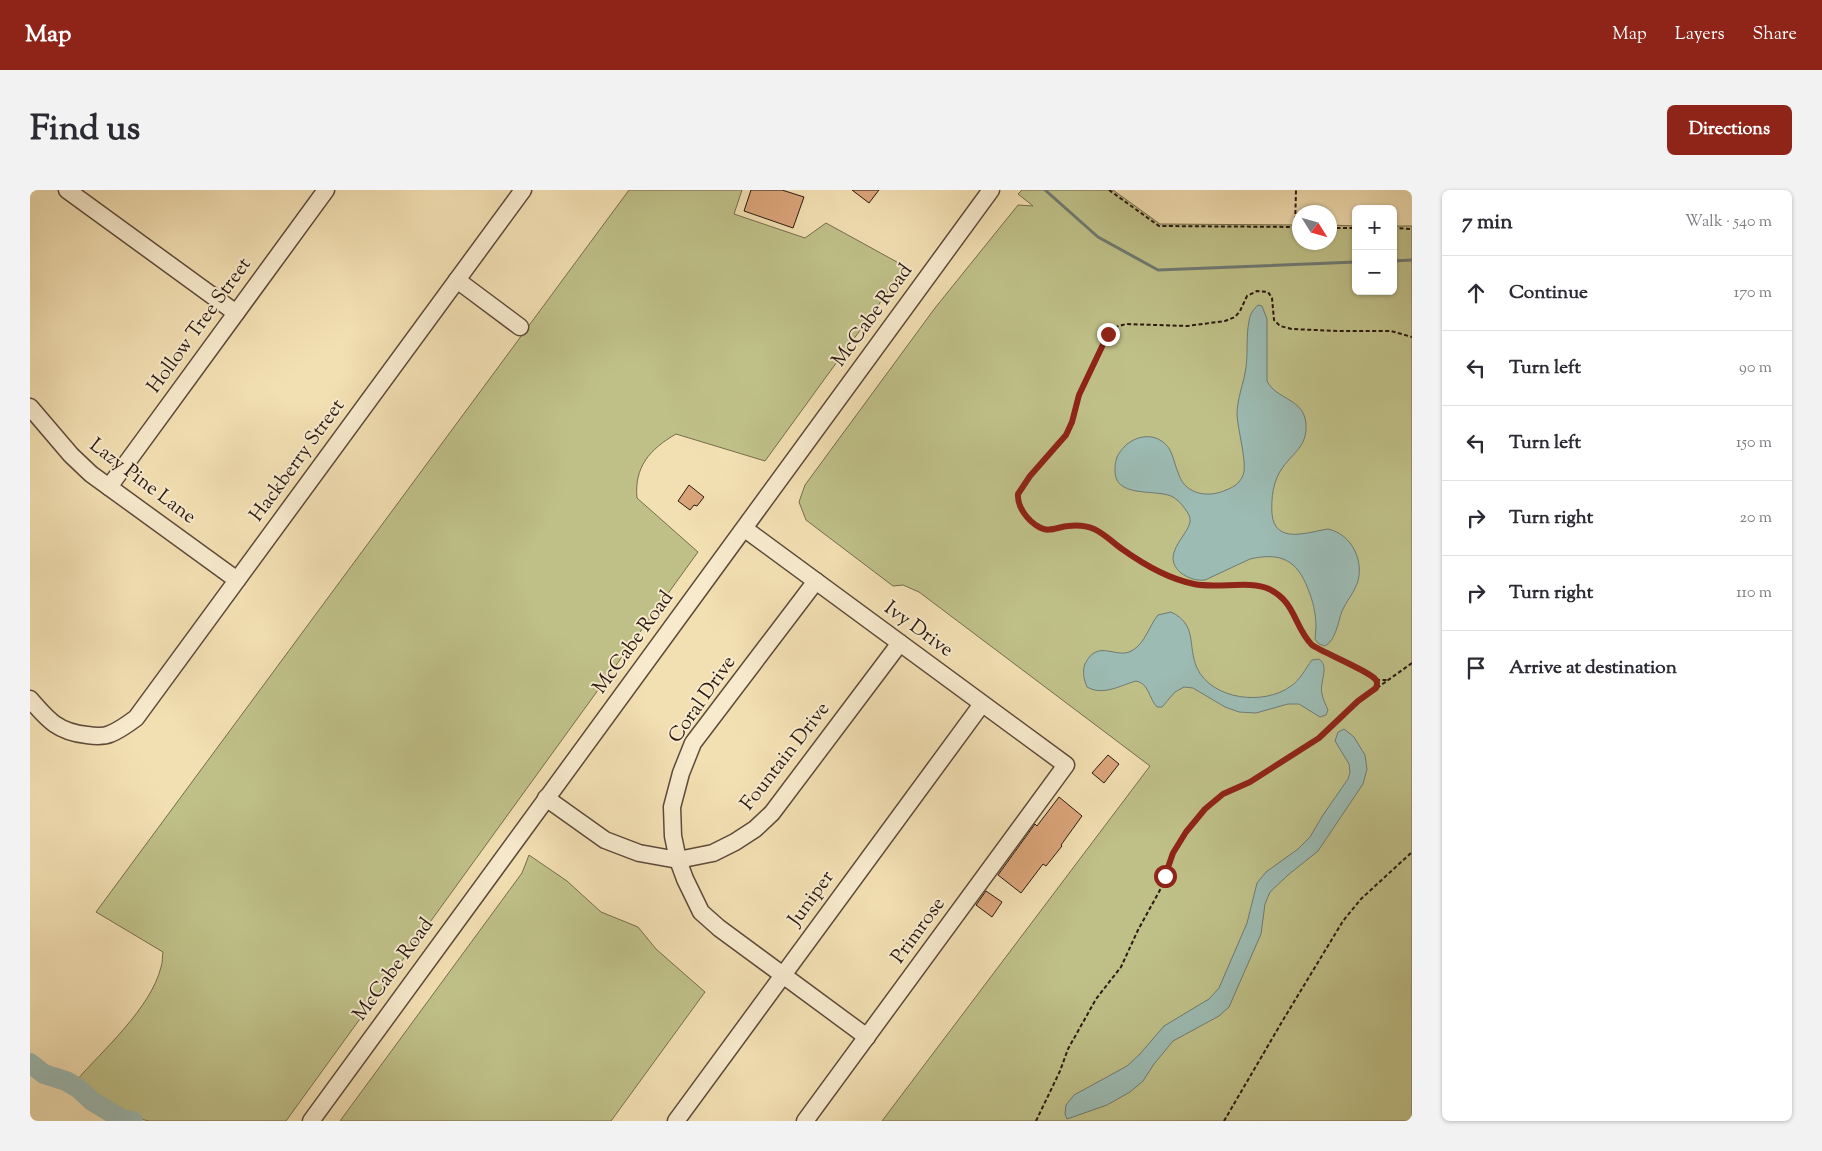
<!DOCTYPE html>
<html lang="en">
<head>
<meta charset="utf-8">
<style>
	:root { --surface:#fff; --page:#f2f2f3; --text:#2b2b33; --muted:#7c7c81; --line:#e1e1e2; --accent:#8f2418 }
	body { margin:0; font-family:"Sorts Mill Goudy",serif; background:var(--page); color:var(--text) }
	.controls { position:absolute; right:15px; top:15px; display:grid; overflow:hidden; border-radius:8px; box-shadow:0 1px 4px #0004 }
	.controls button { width:45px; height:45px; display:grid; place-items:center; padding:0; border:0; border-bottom:1px solid var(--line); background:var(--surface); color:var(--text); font:25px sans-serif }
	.compass { position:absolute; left:1262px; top:15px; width:45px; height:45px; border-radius:50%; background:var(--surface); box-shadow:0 1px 4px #0004; rotate:127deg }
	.stop { position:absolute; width:15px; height:15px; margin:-11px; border:4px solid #8f2418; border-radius:50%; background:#fff }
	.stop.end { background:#8f2418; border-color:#fff; box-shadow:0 1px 5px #0008 }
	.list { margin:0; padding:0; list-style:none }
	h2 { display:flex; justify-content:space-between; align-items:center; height:65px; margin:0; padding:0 20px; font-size:21px }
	h2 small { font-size:16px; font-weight:400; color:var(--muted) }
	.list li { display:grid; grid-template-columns:32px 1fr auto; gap:15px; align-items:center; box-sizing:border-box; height:75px; padding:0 20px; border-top:1px solid var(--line) }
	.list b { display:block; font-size:19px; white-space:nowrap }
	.list em { font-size:16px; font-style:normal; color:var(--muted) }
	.icon { flex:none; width:28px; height:28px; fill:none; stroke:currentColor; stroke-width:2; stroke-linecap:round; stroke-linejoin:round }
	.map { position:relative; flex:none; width:1382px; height:931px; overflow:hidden; border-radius:8px }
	header { display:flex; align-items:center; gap:30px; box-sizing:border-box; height:70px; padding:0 25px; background:var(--accent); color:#fff }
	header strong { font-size:24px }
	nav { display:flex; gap:28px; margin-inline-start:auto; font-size:18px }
	.intro { display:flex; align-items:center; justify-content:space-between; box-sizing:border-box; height:120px; padding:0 30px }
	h1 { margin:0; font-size:35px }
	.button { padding:12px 22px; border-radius:8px; background:var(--accent); color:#fff; font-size:18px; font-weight:700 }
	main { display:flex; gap:30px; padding:0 30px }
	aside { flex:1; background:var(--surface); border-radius:8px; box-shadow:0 1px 4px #0004 }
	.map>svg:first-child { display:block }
	.green { fill:#bfc088; stroke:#766c4d }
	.water { fill:#9cbbb3; stroke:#6f7a73 }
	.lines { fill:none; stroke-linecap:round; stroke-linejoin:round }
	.stream { stroke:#6f7a73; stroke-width:3 }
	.river { stroke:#9cbbb3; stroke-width:20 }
	.building { fill:#daa479; stroke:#2c1912 }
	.minor-casing { stroke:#5e4a3a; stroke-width:19 }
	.path { stroke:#2c1912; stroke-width:2; stroke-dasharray:4 2.5; stroke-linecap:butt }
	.minor { stroke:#f7eacd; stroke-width:16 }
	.route { stroke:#8f2418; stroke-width:6 }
	.labels { text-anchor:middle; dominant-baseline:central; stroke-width:4; stroke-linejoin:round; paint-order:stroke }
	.street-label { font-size:20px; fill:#2c1912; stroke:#f7eacd }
</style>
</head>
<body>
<header>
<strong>Map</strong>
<nav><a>Map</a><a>Layers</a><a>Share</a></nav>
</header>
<div class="intro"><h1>Find us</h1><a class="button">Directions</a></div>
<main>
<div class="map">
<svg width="1382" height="931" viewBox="0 0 1382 931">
	<rect width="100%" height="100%" fill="#f2dfb2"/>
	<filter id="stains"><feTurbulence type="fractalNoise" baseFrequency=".004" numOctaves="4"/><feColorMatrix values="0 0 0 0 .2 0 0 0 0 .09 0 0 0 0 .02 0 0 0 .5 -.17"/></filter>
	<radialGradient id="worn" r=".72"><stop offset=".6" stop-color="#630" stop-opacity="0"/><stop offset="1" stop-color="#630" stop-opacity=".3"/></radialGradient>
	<!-- green -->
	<g class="green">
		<path d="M599 0H712L704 24 775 48 796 33 876 77 735 271 646 244C620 259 604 277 607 308L668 362 256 931H119L94 925 72 914 45 892C73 860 121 818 131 777 133 772 132 767 133 762L66 722Z"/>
		<polygon points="992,0 1083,0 1130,34 1269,35 1270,52 1300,52 1300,35 1326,36 1326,101 1363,101 1363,36 1382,36 1382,931 852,931 1120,576 889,402 873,395 863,396 776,330 769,312 775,295 905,118 988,15 1003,16 988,4"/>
		<polygon points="499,665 537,691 571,722 608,737 626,759 675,802 581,931 310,931 492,683"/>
	</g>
	<!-- water -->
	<g class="water">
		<path d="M1228 115 1232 116 1237 129V191C1246 210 1275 208 1276 235 1277 256 1264 262 1253 277 1243 290 1241 308 1242 324 1245 355 1278 342 1298 339 1322 344 1335 372 1327 394 1323 404 1316 412 1312 421 1308 432 1306 450 1295 456L1289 454 1285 449C1285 445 1286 441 1286 437 1286 424 1283 411 1278 399 1267 370 1251 362 1220 369L1175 390C1166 391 1158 388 1151 383 1130 365 1157 347 1160 332 1161 326 1156 320 1152 315 1149 311 1145 308 1141 306 1123 299 1084 308 1085 280 1085 273 1086 267 1090 262 1102 244 1128 240 1140 260 1144 268 1145 276 1149 285 1156 305 1179 308 1196 300 1205 297 1212 291 1214 282 1216 269 1208 240 1207 225 1207 208 1214 193 1216 177 1218 162 1216 146 1219 131 1220 124 1223 120 1228 115Z"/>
		<path d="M1141 422C1168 435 1157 455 1167 478 1182 510 1234 516 1261 496 1271 489 1275 479 1282 470L1289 469C1300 477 1289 492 1292 504 1293 510 1296 515 1298 520L1296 525 1290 527 1269 514H1258L1226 523 1209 522 1195 517 1163 498 1154 497 1145 502 1132 517H1127C1119 509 1119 493 1106 491 1089 496 1073 506 1057 497 1054 490 1052 481 1055 474 1068 447 1087 471 1103 460 1115 453 1119 436 1128 425Z"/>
		<polygon points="1314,539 1324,547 1335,565 1337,579 1333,594 1288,661 1258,685 1240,702 1235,714 1231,744 1199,817 1189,826 1143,851 1124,874 1113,891 1100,902 1077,915 1037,929 1035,924 1036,915 1044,905 1097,876 1110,864 1134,836 1179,809 1189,798 1217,733 1227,693 1236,682 1268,659 1280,647 1293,625 1318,589 1320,582 1319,574 1305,551 1308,542"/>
	</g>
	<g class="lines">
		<!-- stream -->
		<g class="stream">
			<polyline points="1015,0 1068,47 1128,80 1326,72"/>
			<polyline points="1363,71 1382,70"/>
		</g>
		<!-- river -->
		<polyline class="river" points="0,873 14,884 36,891 48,898 62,911 92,929 103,931"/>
	</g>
	<!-- building -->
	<g class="building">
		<polygon points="721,0 752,0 774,7 763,38 714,21"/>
		<polygon points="822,0 849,0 839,13"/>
		<polygon points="659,295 674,307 667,316 664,315 660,320 648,311"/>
		<polygon points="1078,565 1089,574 1074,593 1062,583"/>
		<polygon points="1029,607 1052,626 1031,655 1032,656 1016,676 1013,674 991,703 968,685 1005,634 1007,636"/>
		<polygon points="956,701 972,712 962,727 946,715"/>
	</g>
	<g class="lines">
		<!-- minor casing -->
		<g class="minor-casing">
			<g id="minor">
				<polyline points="37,0 206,123"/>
				<polyline points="427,90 490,137"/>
				<polyline points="0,217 41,265 61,284 207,390"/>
				<polyline points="79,297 296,0"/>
				<polyline points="715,339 1036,575 775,931"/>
				<polyline points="786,391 663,553 651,583 642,617 643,646 648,670 655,689 671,722 689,738 837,847"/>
				<path d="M0 509C18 530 28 542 57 545 64 546 73 547 80 544 90 540 98 534 106 528L493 0"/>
				<polyline points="516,608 575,650 609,663 648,670 683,663 705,652 725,639 742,623 870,453"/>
				<polyline points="281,931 961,0"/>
				<polyline points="646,931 952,514"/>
			</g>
		</g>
		<!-- path -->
		<g class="path">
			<polyline points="1079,0 1129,36 1270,37"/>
			<polyline points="1265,37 1266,0"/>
			<polyline points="1300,38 1326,38"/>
			<polyline points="1363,38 1382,39"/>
			<polyline points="1346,490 1359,490"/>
			<polyline points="1347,498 1382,473"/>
			<path d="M1006 931 1030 881 1038 859 1066 809 1091 777 1108 740 1130 700 1143 663 1170 623 1189 607 1219 592 1289 548 1328 511 1346 498C1348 492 1345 489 1340 486L1282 455C1265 437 1266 412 1239 399 1220 390 1185 400 1160 393 1137 387 1113 373 1093 359 1083 353 1073 342 1062 338 1033 330 1014 354 994 322 989 315 986 309 989 301L1036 245 1042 232 1049 205 1078 144 1086 137 1096 134 1157 136 1195 131 1205 127 1210 121 1217 106 1227 101 1238 102 1242 108 1244 130 1250 136 1262 139 1308 141H1361L1382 147"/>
			<polyline points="1194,931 1253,830 1313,731 1331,709 1382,662"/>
		</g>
		<!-- minor -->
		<use href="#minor" class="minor"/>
	</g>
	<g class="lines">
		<!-- route -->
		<path class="route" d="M1078 144 1049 205 1042 232 1036 245 1000 286 988 304C987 317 998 331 1009 337 1018 343 1028 337 1038 336 1046 335 1057 336 1064 339 1075 344 1083 353 1092 359 1113 374 1139 389 1164 394 1187 399 1220 390 1239 399 1266 412 1264 437 1282 455 1294 463 1341 482 1346 490 1348 493 1347 495 1346 498L1328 511 1289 548 1220 592 1193 604 1175 619 1156 642 1143 663 1135 686"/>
	</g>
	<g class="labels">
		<!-- street labels -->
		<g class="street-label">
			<text transform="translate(843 126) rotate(-54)">McCabe Road</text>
			<text transform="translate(170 136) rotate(-54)">Hollow Tree Street</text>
			<text transform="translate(268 271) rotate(-54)">Hackberry Street</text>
			<text transform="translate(112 292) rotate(37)">Lazy Pine Lane</text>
			<text transform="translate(888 440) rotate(36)">Ivy Drive</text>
			<text transform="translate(604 453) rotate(-54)">McCabe Road</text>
			<text transform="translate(673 510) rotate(-55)">Coral Drive</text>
			<text transform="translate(756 567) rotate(-52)">Fountain Drive</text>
			<text transform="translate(782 709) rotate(-54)">Juniper</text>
			<text transform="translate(889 741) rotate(-54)">Primrose</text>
			<text transform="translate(364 780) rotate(-54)">McCabe Road</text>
		</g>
	</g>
	<rect width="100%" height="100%" filter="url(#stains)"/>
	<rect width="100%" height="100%" fill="url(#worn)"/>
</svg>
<div class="controls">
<button>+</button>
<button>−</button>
</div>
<svg class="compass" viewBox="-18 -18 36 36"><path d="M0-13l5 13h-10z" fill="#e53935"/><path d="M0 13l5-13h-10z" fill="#7c7c81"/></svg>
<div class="stop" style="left:1135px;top:686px"></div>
<div class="stop end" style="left:1078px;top:144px"></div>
</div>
<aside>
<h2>7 min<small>Walk · 540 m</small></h2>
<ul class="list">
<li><svg class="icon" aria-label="ahead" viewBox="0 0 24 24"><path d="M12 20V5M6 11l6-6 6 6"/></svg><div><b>Continue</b></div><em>170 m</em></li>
<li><svg class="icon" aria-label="left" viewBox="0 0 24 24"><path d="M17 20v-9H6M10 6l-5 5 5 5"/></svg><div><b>Turn left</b></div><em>90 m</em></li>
<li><svg class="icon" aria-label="left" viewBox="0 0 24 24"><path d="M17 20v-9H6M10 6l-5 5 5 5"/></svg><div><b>Turn left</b></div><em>150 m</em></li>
<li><svg class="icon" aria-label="right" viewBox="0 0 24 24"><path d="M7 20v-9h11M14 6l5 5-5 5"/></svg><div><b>Turn right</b></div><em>20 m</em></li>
<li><svg class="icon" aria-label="right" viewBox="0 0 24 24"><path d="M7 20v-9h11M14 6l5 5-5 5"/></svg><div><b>Turn right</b></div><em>110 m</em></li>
<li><svg class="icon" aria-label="arrive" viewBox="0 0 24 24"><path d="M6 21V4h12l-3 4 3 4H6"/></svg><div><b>Arrive at destination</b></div></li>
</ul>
</aside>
</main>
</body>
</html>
